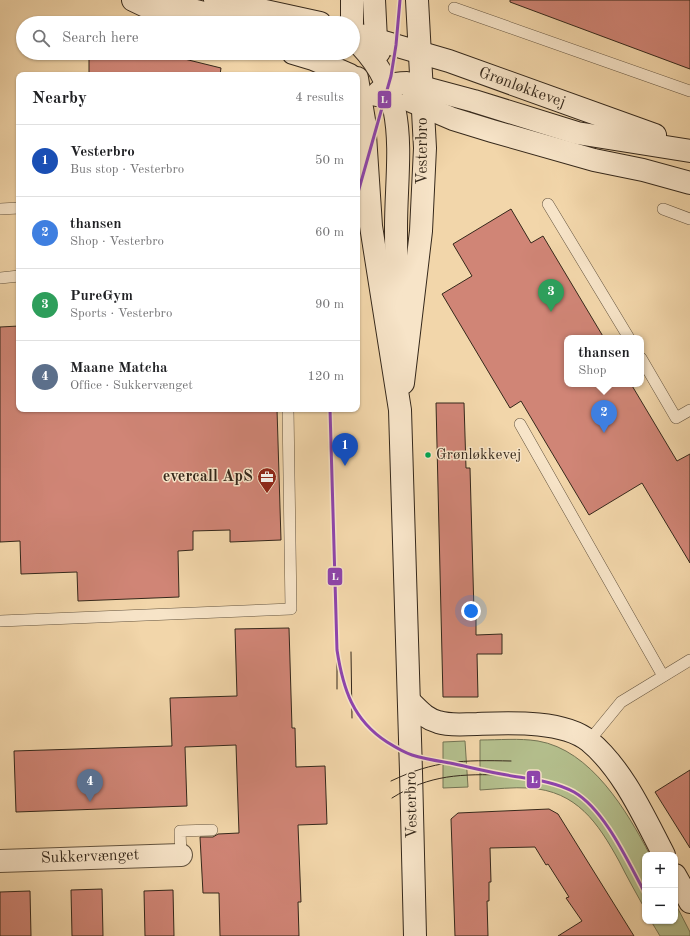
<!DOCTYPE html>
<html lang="en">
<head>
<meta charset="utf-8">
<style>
	:root { --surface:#fff; --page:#f2f2f2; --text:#202124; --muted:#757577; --line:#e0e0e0; --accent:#8f2418 }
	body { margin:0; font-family:"Old Standard TT",serif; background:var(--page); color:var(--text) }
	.controls { position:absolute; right:12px; bottom:12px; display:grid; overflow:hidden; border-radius:8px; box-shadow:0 1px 3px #0004 }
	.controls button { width:36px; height:36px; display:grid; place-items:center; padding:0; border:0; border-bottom:1px solid var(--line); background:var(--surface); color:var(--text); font:20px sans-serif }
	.you { position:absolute; left:471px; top:611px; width:14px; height:14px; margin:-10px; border:3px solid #fff; border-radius:50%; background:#1a73e8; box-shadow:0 0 0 6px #1a73e833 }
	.badge { display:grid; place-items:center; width:26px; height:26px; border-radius:50%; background:var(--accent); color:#fff; font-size:13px; font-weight:700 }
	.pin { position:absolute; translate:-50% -33px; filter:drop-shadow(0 1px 2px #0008) }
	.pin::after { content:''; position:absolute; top:21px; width:14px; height:12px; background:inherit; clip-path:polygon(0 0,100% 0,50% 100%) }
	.popup { position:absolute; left:564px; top:335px; width:80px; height:52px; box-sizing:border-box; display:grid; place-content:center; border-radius:8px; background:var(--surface); filter:drop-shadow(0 1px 3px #0005); font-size:13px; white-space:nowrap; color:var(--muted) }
	.popup b { font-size:15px; color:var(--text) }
	.popup::after { content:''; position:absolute; left:50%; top:100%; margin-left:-8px; border:8px solid transparent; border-top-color:var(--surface) }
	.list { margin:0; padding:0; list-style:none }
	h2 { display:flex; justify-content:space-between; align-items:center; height:52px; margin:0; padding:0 16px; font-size:17px }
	h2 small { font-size:13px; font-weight:400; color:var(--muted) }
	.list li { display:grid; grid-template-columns:26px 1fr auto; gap:12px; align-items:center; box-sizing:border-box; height:72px; padding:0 16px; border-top:1px solid var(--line) }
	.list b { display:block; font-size:15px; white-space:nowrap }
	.list p { margin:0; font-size:13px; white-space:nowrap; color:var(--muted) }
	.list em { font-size:13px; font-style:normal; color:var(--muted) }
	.icon { flex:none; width:22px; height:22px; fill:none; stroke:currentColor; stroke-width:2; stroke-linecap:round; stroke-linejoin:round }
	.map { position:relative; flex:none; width:690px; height:936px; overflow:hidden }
	.search { position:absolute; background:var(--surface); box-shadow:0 1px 3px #0004; left:16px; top:16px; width:344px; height:44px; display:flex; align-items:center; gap:10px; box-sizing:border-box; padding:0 14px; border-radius:22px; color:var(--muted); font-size:15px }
	.panel { position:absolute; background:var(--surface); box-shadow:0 1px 3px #0004; left:16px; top:72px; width:344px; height:340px; border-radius:8px }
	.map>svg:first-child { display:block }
	.green { fill:#b4bf8d; stroke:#747454 }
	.building { fill:#d08576; stroke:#35281b }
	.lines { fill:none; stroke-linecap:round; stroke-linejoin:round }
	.lane-casing { stroke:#64543f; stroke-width:12 }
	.street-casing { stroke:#64543f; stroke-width:24 }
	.secondary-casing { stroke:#35281b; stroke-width:24 }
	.lane { stroke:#f7e4c8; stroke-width:11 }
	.street { stroke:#f7e4c8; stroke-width:22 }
	.secondary { stroke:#f7e4c8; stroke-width:22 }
	.tram { stroke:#35281b; stroke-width:1 }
	.tram-1-casing { stroke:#f7e4c8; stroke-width:6 }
	.tram-1 { stroke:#8e44ad; stroke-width:3 }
	.bus-dot { fill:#00a651; stroke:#f7e4c8; stroke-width:1.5 }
	.labels { text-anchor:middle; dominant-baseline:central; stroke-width:3; stroke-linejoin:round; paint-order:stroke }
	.bus-label { font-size:15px; fill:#35281b; stroke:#f7e4c8; text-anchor:start }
	.street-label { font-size:16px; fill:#35281b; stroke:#f7e4c8 }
	.poi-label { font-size:16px; font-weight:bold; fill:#35281b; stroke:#f7e4c8; text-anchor:end }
	.line-badge { stroke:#f7e4c8; stroke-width:1.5 }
	.badge-label { font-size:11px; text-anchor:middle; font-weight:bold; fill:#fff }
</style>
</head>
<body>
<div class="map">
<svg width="690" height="936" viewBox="0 0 690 936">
	<rect width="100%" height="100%" fill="#f2d6aa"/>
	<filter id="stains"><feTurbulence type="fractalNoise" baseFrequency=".005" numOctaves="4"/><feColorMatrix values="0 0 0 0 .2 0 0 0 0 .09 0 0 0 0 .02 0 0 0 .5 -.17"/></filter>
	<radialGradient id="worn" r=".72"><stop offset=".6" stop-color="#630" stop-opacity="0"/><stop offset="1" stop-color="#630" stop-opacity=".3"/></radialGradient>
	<!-- green -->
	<g class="green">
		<path d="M480 740C499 740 519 738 538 741 591 750 627 811 650 855H645V909C636 893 627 877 619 861 598 823 577 791 529 788 513 787 496 789 480 790Z"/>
		<polygon points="465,741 468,787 443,788 443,742"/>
		<polygon points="675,903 690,932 690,936 660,936 651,921 675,921"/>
	</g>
	<!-- building -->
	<g class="building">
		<polygon points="510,0 690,0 690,69 510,2"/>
		<polygon points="89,53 160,53 221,68 220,75 89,75"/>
		<polygon points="511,209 531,243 543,236 604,338 567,338 567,384 631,384 677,461 690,454 690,563 642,483 589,515 521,401 510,408 442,294 472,276 453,244"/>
		<polygon points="19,326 19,409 277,409 281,540 230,542 230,530 193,531 193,550 178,551 179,597 78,601 77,572 21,574 20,541 0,542 0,327"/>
		<polygon points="436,403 464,403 466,468 470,468 474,612 476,611 476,635 502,634 502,654 477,654 478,697 443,697"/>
		<polygon points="289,628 292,728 295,728 296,767 325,766 327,824 298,825 301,902 298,902 299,936 220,936 219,893 203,893 200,837 213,837 218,834 239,833 236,745 185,747 187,806 16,812 14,751 172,746 170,698 237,696 235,629"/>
		<polygon points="690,770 690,848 655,792"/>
		<polygon points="549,809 558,814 634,936 558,936 582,921 566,898 569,897 548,864 546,865 535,847 490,848 491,882 489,882 489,901 487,901 488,936 455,936 451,819 458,813"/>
		<polygon points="102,889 103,936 72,936 71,890"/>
		<polygon points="173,890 174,936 145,936 144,891"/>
		<polygon points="30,891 31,936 0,936 0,892"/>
	</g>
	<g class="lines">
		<!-- lane casing -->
		<g class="lane-casing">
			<g id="lane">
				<polyline points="454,8 690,91"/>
				<polyline points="548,204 629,338"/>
				<polyline points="0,209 19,208"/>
				<polyline points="663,209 690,219"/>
				<polyline points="0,278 19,276"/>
				<polyline points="641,358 676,418 690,410"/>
				<polyline points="520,424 663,676"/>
				<polyline points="0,621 291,609 288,409"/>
				<polyline points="589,741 621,702 690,660"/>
				<polyline points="181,855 180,831 212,830"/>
			</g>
		</g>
		<!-- street casing -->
		<g class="street-casing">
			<polyline id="street" points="0,861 181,855"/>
		</g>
		<!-- secondary casing -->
		<g class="secondary-casing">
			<g id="secondary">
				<polyline points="133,0 154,10 165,14"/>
				<polyline points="152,0 244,23"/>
				<polyline points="215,0 320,23"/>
				<polyline points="374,0 376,40 379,52"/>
				<polyline points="352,23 352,0"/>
				<polyline points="353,33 449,61 655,135"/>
				<path d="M353 38C413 92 396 157 396 228 396 260 397 293 398 325"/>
				<polyline points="293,53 313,59 350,75"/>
				<polyline points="357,78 364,120 371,226 400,410 411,772 415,936"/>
				<path d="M376 95C384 85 395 83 407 83L474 101 577 133 690 151"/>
				<polyline points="411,101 453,119 492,131 594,160 643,170 690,183"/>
				<polyline points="403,383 421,231 425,148 417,0"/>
				<path d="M409 701C419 710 424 718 438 722 450 726 464 724 477 724 509 723 563 720 589 741 623 769 644 817 664 855"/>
				<polyline points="675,875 690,902"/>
			</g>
		</g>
		<!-- lane -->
		<use href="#lane" class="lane"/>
		<!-- street -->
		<use href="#street" class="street"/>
		<!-- secondary -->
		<use href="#secondary" class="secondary"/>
		<!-- tram -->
		<g class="tram">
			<polyline points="337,650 337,689"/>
			<polyline points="351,652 352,718"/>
			<path d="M391 781C435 760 463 760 511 761"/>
			<path d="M392 798C430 774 462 774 506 775"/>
		</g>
		<!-- tram-1 casing -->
		<g class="tram-1-casing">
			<g id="tram-1">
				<polyline points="357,196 391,76 396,45 400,0"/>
				<path d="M330 409 337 650C343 689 353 720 387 742 395 747 403 752 412 755 424 759 438 761 450 763 469 767 488 772 507 775 529 779 554 781 574 792 605 810 628 862 645 893"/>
			</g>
		</g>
		<!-- tram-1 -->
		<use href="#tram-1" class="tram-1"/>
	</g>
	<!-- icons -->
	<defs>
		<g id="office-pin" transform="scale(1)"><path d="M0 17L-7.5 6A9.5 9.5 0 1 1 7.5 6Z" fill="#8f2418" stroke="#f7e4c8"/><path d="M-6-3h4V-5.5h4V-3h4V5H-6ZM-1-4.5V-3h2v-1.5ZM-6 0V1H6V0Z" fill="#fff"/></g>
	</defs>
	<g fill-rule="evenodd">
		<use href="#office-pin" x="267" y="477"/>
	</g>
	<!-- markers -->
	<circle class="bus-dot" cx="428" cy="455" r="3.5"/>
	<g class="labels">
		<!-- bus labels -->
		<g class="bus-label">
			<text x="436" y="455">Grønløkkevej</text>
		</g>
		<!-- street labels -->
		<g class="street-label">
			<text transform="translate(522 88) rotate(20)">Grønløkkevej</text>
			<text transform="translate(423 151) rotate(-90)">Vesterbro</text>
			<text transform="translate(412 805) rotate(-91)">Vesterbro</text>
			<text transform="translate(90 857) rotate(-2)">Sukkervænget</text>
		</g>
		<!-- poi labels -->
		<g class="poi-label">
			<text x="253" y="477">evercall ApS</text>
		</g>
	</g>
	<g class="line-badge">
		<rect x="377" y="90" width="15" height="19" rx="4" fill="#8e44ad"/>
		<rect x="327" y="567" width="16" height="19" rx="4" fill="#8e44ad"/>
		<rect x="526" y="770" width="15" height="19" rx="4" fill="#8e44ad"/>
	</g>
	<g class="badge-label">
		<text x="384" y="103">L</text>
		<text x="335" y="580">L</text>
		<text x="534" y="783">L</text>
	</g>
	<rect width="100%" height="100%" filter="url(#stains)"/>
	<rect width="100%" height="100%" fill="url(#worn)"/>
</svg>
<div class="controls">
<button>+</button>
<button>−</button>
</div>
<div class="you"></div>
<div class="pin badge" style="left:345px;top:466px;background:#1a4fb4">1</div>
<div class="pin badge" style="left:604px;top:433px;background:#3f7fe0">2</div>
<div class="popup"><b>thansen</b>Shop</div>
<div class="pin badge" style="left:551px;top:312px;background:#2e9e5b">3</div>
<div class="pin badge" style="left:90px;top:802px;background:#5c6f8a">4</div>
<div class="search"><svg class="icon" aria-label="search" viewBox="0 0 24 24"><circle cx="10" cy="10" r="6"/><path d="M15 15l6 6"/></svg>Search here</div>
<section class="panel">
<h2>Nearby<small>4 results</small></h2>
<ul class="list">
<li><span class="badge" style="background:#1a4fb4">1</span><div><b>Vesterbro</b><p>Bus stop · Vesterbro</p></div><em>50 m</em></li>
<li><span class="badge" style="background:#3f7fe0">2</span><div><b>thansen</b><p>Shop · Vesterbro</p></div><em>60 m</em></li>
<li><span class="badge" style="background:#2e9e5b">3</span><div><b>PureGym</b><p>Sports · Vesterbro</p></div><em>90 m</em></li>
<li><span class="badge" style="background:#5c6f8a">4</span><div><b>Maane Matcha</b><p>Office · Sukkervænget</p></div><em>120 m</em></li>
</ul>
</section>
</div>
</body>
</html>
